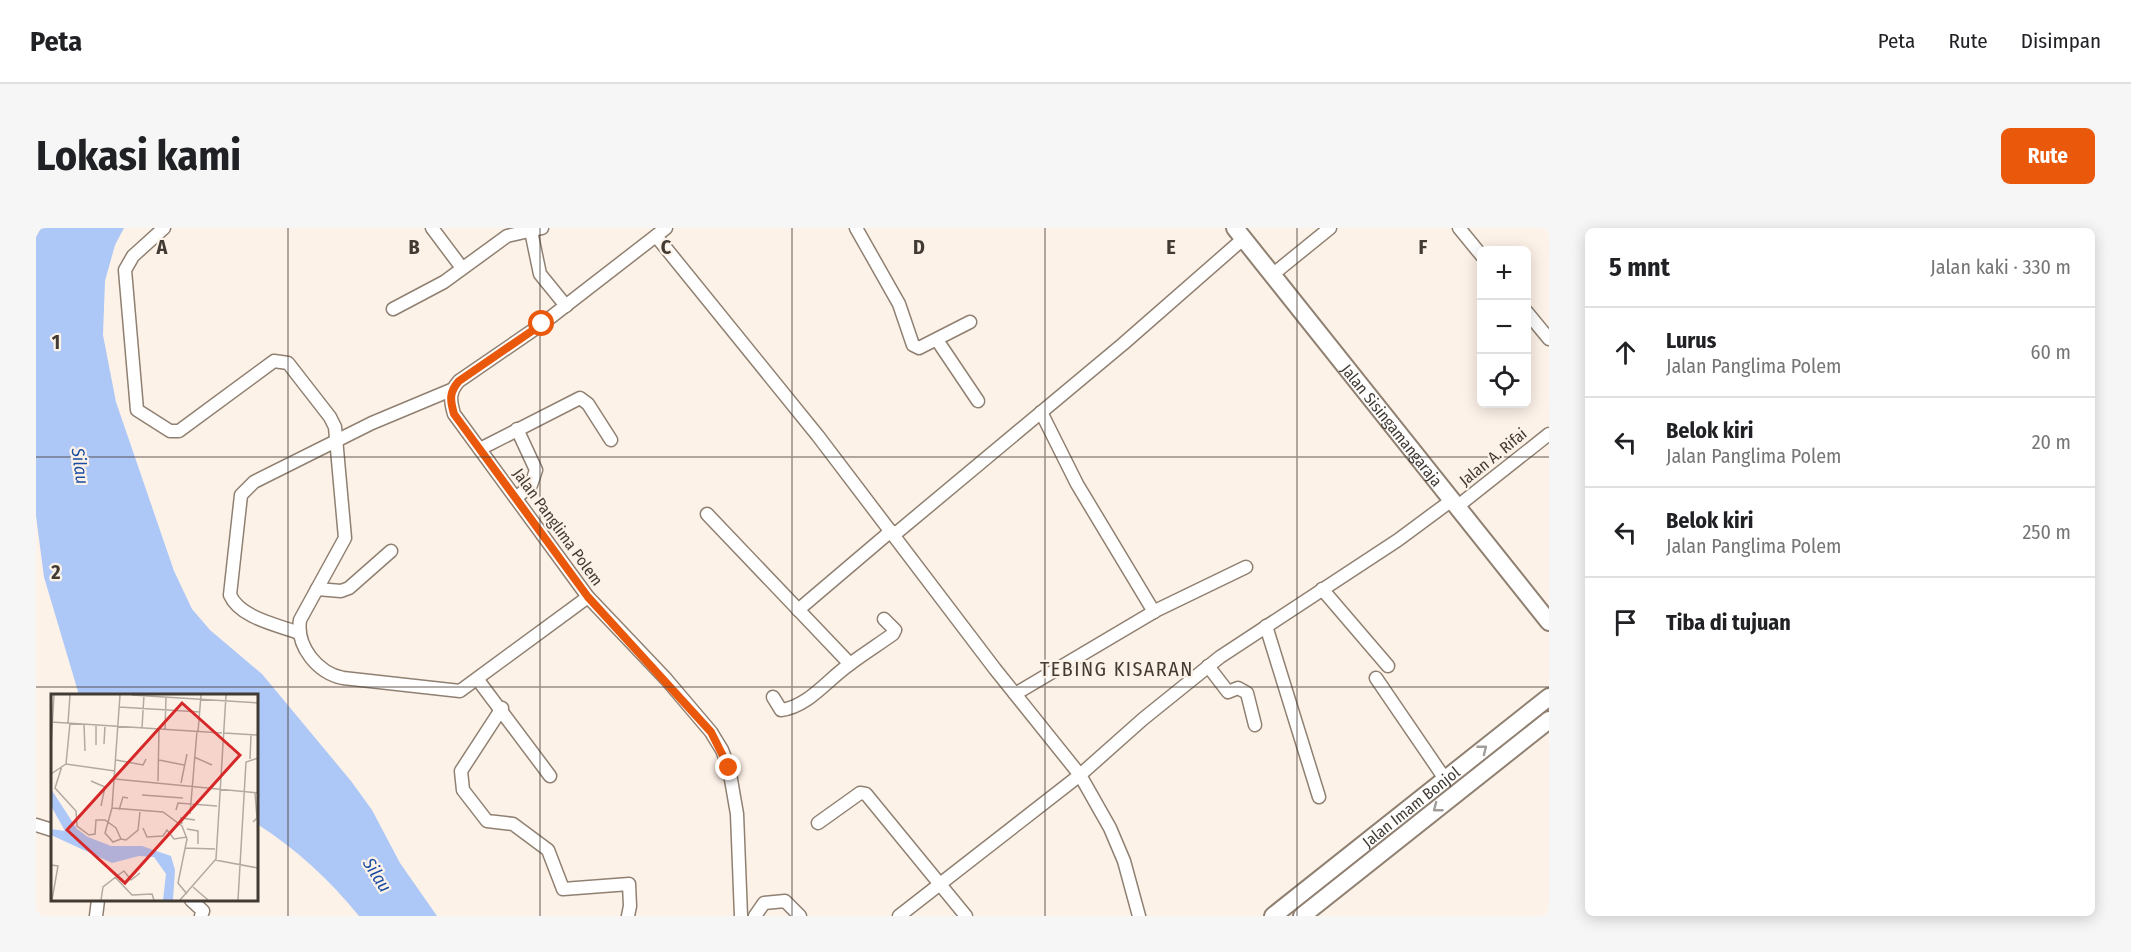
<!DOCTYPE html>
<html lang="id">
<head>
<meta charset="utf-8">
<style>
	:root { --surface:#fff; --page:#f6f6f6; --text:#202124; --muted:#757577; --line:#e0e0e0; --accent:#ea580c }
	body { margin:0; font-family:"Fira Sans Condensed",sans-serif; background:var(--page); color:var(--text) }
	.controls { position:absolute; right:18px; top:18px; display:grid; overflow:hidden; border-radius:9px; box-shadow:0 3px 15px #0003 }
	.controls button { width:54px; height:54px; display:grid; place-items:center; padding:0; border:0; border-bottom:2px solid var(--line); background:var(--surface); color:var(--text); font:30px sans-serif }
	.stop { position:absolute; width:18px; height:18px; margin:-14px; border:4px solid #ea580c; border-radius:50%; background:#fff }
	.stop.end { background:#ea580c; border-color:#fff; box-shadow:0 2px 6px #0008 }
	.list { margin:0; padding:0; list-style:none }
	h2 { display:flex; justify-content:space-between; align-items:center; height:78px; margin:0; padding:0 24px; font-size:26px }
	h2 small { font-size:20px; font-weight:400; color:var(--muted) }
	.list li { display:grid; grid-template-columns:39px 1fr auto; gap:18px; align-items:center; box-sizing:border-box; height:90px; padding:0 24px; border-top:2px solid var(--line) }
	.list b { display:block; font-size:22px; white-space:nowrap }
	.list p { margin:0; font-size:20px; white-space:nowrap; color:var(--muted) }
	.list em { font-size:20px; font-style:normal; color:var(--muted) }
	.icon { flex:none; width:33px; height:33px; fill:none; stroke:currentColor; stroke-width:2; stroke-linecap:round; stroke-linejoin:round }
	.map { position:relative; flex:none; width:1513px; height:688px; overflow:hidden; border-radius:9px }
	header { display:flex; align-items:center; gap:36px; box-sizing:border-box; height:84px; padding:0 30px; background:var(--surface); border-bottom:2px solid var(--line) }
	header strong { font-size:28px }
	nav { display:flex; gap:33px; margin-inline-start:auto; font-size:21px }
	.intro { display:flex; align-items:center; justify-content:space-between; box-sizing:border-box; height:144px; padding:0 36px }
	h1 { margin:0; font-size:42px }
	.button { padding:15px 27px; border-radius:9px; background:var(--accent); color:#fff; font-size:21px; font-weight:700 }
	main { display:flex; gap:36px; padding:0 36px }
	aside { flex:1; background:var(--surface); border-radius:9px; box-shadow:0 3px 15px #0003 }
	.map>svg:first-child { display:block }
	.water { fill:#adc8f6 }
	.lines { fill:none; stroke-linecap:round; stroke-linejoin:round }
	.street-casing { stroke:#908071; stroke-width:15 }
	.secondary-casing { stroke:#908071; stroke-width:20 }
	.street { stroke:#fff; stroke-width:12 }
	.secondary { stroke:#fff; stroke-width:16 }
	.oneway { stroke:#a09d9a }
	.route { stroke:#ea580c; stroke-width:8 }
	.grid { fill:none; stroke:#423b34; stroke-width:1.5; stroke-opacity:0.55 }
	.labels { text-anchor:middle; dominant-baseline:central; stroke-width:4.5; stroke-linejoin:round; paint-order:stroke }
	.street-label { font-size:16px; fill:#423b34; stroke:#fdf2e8 }
	.water-label { font-size:18px; font-style:italic; fill:#1a4ca2; stroke:#fdf2e8 }
	.quarter-label { font-size:20px; letter-spacing:1.5px; fill:#423b34; stroke:#fdf2e8 }
	.inset-road { fill:none; stroke:#b2a9a0; stroke-width:1.5 }
	.view { fill:#d62828; fill-opacity:0.15; stroke:#d62828; stroke-width:3 }
	.inset-edge { fill:none; stroke:#423b34; stroke-width:3 }
	.grid-label { font-size:20px; text-anchor:middle; font-weight:bold; fill:#423b34; stroke:#fdf2e8; stroke-width:4.5; stroke-linejoin:round; paint-order:stroke }
</style>
</head>
<body>
<header>
<strong>Peta</strong>
<nav><a>Peta</a><a>Rute</a><a>Disimpan</a></nav>
</header>
<div class="intro"><h1>Lokasi kami</h1><a class="button">Rute</a></div>
<main>
<div class="map">
<svg width="1513" height="688" viewBox="0 0 1513 688">
	<rect width="100%" height="100%" fill="#fdf2e8"/>
	<!-- water -->
	<path class="water" d="M5 0H88L79 17 69 53 67 107 80 174 138 343 156 381 174 402 226 446 315 553 336 582 364 635 401 688H323C293 651 260 621 221 596L220 467H43L8 349 0 288V9Z"/>
	<g class="lines">
		<!-- street casing -->
		<g class="street-casing">
			<g id="street">
				<path d="M128 0 97 28 89 42 101 182 134 203H143L238 133 252 135 294 189 299 199 309 310 264 392C260 419 282 445 307 450L424 463 552 369"/>
				<polyline points="396,0 426,40"/>
				<path d="M630 0 506 96 423 153C413 164 414 172 418 186L552 369 630 451 675 504 686 522 693 540 701 586 705 688"/>
				<polyline points="820,0 863,76 877,117 883,120 934,94"/>
				<polyline points="1423,0 1446,28"/>
				<polyline points="495,3 504,46 530,78"/>
				<polyline points="620,8 782,208 959,441 1044,547 1074,600 1088,633 1103,688"/>
				<polyline points="1236,47 1294,0"/>
				<polyline points="357,81 408,54 471,8 506,0"/>
				<polyline points="1490,83 1513,111"/>
				<polyline points="901,112 942,173"/>
				<polyline points="1005,184 1041,256 1118,384"/>
				<polyline points="444,221 544,170 552,176 575,212"/>
				<polyline points="480,270 495,257 500,242 481,201"/>
				<polyline points="1422,278 1513,206"/>
				<polyline points="671,286 814,436"/>
				<polyline points="858,307 1087,116 1207,11"/>
				<polyline points="281,361 305,363 313,360 355,323"/>
				<polyline points="1286,361 1352,438"/>
				<polyline points="762,382 855,303"/>
				<polyline points="1230,398 1283,569"/>
				<path d="M263 405C242 397 204 390 194 367L205 267 218 254 336 195 415 162"/>
				<polyline points="1172,438 1192,464 1202,460 1211,465 1219,497"/>
				<polyline points="1340,450 1409,551"/>
				<polyline points="442,452 514,548"/>
				<polyline points="979,466 1121,382 1210,339"/>
				<path d="M737 469 745 482C772 479 792 451 814 436 829 425 843 416 857 406L859 402 848 391"/>
				<polyline points="466,480 425,543 427,562 451,593 477,596 512,622 527,661 593,656 594,678 592,688"/>
				<polyline points="782,595 824,565 830,566 930,688"/>
				<polyline points="0,597 16,602"/>
				<polyline points="155,672 167,683 165,688"/>
				<polyline points="60,688 62,672"/>
				<polyline points="719,688 728,675 749,673 764,688"/>
				<polyline points="863,688 1044,547 1107,491 1184,429 1362,312 1416,272"/>
			</g>
		</g>
		<!-- secondary casing -->
		<g class="secondary-casing">
			<g id="secondary">
				<path id="s1" d="M1199 0 1513 394"/>
				<path id="s2" d="M1237 688 1513 469"/>
				<polyline points="1266,688 1513,492"/>
			</g>
		</g>
		<!-- street -->
		<use href="#street" class="street"/>
		<!-- secondary -->
		<use href="#secondary" class="secondary"/>
	</g>
	<!-- one-way arrows -->
	<defs><path id="oneway-chevron" d="M-2-3.5L2.5 0L-2 3.5" fill="none" stroke-width="1.6" stroke-linecap="round" stroke-linejoin="round" transform="scale(1.5)"/></defs>
	<g class="oneway">
		<use href="#oneway-chevron" transform="translate(1447 521) rotate(-38)"/>
		<use href="#oneway-chevron" transform="translate(1401 580) rotate(142)"/>
	</g>
	<g class="lines">
		<!-- route -->
		<path class="route" d="M506 96 423 153C413 164 414 172 418 186L552 369 675 504 693 540"/>
	</g>
	<!-- grid -->
	<path class="grid" d="M252 0V688M504 0V688M756 0V688M1009 0V688M1261 0V688M0 229H1513M0 459H1513"/>
	<g class="labels">
		<!-- street labels -->
		<g class="street-label">
			<text stroke="none"><textPath href="#s1" startOffset="252">Jalan Sisingamangaraja</textPath></text>
			<text transform="translate(1457 229) rotate(-39)">Jalan A. Rifai</text>
			<text transform="translate(522 299) rotate(54)">Jalan Panglima Polem</text>
			<text stroke="none"><textPath href="#s2" startOffset="176">Jalan Imam Bonjol</textPath></text>
		</g>
		<!-- water labels -->
		<g class="water-label">
			<text transform="translate(44 238) rotate(82)">Silau</text>
			<text transform="translate(341 647) rotate(58)">Silau</text>
		</g>
		<!-- quarter labels -->
		<g class="quarter-label">
			<text x="1081" y="441">TEBING KISARAN</text>
		</g>
	</g>
	<!-- overview -->
	<g transform="translate(15 466)">
		<rect width="207" height="207" fill="#fdf2e8"/>
		<path d="M0 95 26 135 37 143 60 152H91L120 162 124 176 122 206H112L115 180 103 163 88 162 61 169 0 141V135L14 137 0 112Z" fill="#adc8f6"/>
		<path class="inset-road" d="M69 1 61 114 112 118 131 132 136 145 127 189 136 200M81 1 207 9M68 13 149 18M0 28 171 39M17 29 19 1M33 30 34 57M91 34 93 1M114 36 115 3M147 38 150 1M173 39 207 41M53 50 54 31M0 51 3 1M45 51V31M143 63 161 71M199 65 200 41M65 66 92 71 95 65M108 66 133 71M15 70 19 29M11 72 4 94 25 117 26 132 38 141 44 140 45 126H54L65 134 70 145 75 146 87 136 89 118M0 80 15 70 64 77M64 85 207 99M40 87 54 93 50 112M107 87 108 35M130 89 136 60M91 101 132 104M61 114 54 139 62 148 70 145M68 116 72 103 77 104M125 116 127 109 166 112M139 120 146 37M202 128 206 124 204 99M131 130 130 124 144 126M92 134 96 143 112 142 116 136 123 145 136 143M136 135 147 137V150M134 154 164 155M164 166 207 174M0 171 7 172 1 206M64 183 81 201 101 200 103 206M142 193 157 206M50 206 52 193 66 182 73 177 80 186 89 179M129 206 165 165 175 1M187 206 195 68 207 64"/>
		<path class="view" d="M131 9 189 61 74 189 16 136Z"/>
		<rect width="207" height="207" class="inset-edge"/>
	</g>
	<g class="grid-label">
		<text x="126" y="26">A</text>
		<text x="378" y="26">B</text>
		<text x="630" y="26">C</text>
		<text x="883" y="26">D</text>
		<text x="1135" y="26">E</text>
		<text x="1387" y="26">F</text>
		<text x="20" y="121">1</text>
		<text x="20" y="351">2</text>
	</g>
</svg>
<div class="controls">
<button>+</button>
<button>−</button>
<button><svg class="icon" aria-label="locate" viewBox="0 0 24 24"><circle cx="12" cy="12" r="6"/><path d="M12 2v4M12 18v4M2 12h4M18 12h4"/></svg></button>
</div>
<div class="stop" style="left:506px;top:96px"></div>
<div class="stop end" style="left:693px;top:540px"></div>
</div>
<aside>
<h2>5 mnt<small>Jalan kaki · 330 m</small></h2>
<ul class="list">
<li><svg class="icon" aria-label="ahead" viewBox="0 0 24 24"><path d="M12 20V5M6 11l6-6 6 6"/></svg><div><b>Lurus</b><p>Jalan Panglima Polem</p></div><em>60 m</em></li>
<li><svg class="icon" aria-label="left" viewBox="0 0 24 24"><path d="M17 20v-9H6M10 6l-5 5 5 5"/></svg><div><b>Belok kiri</b><p>Jalan Panglima Polem</p></div><em>20 m</em></li>
<li><svg class="icon" aria-label="left" viewBox="0 0 24 24"><path d="M17 20v-9H6M10 6l-5 5 5 5"/></svg><div><b>Belok kiri</b><p>Jalan Panglima Polem</p></div><em>250 m</em></li>
<li><svg class="icon" aria-label="arrive" viewBox="0 0 24 24"><path d="M6 21V4h12l-3 4 3 4H6"/></svg><div><b>Tiba di tujuan</b></div></li>
</ul>
</aside>
</main>
</body>
</html>
